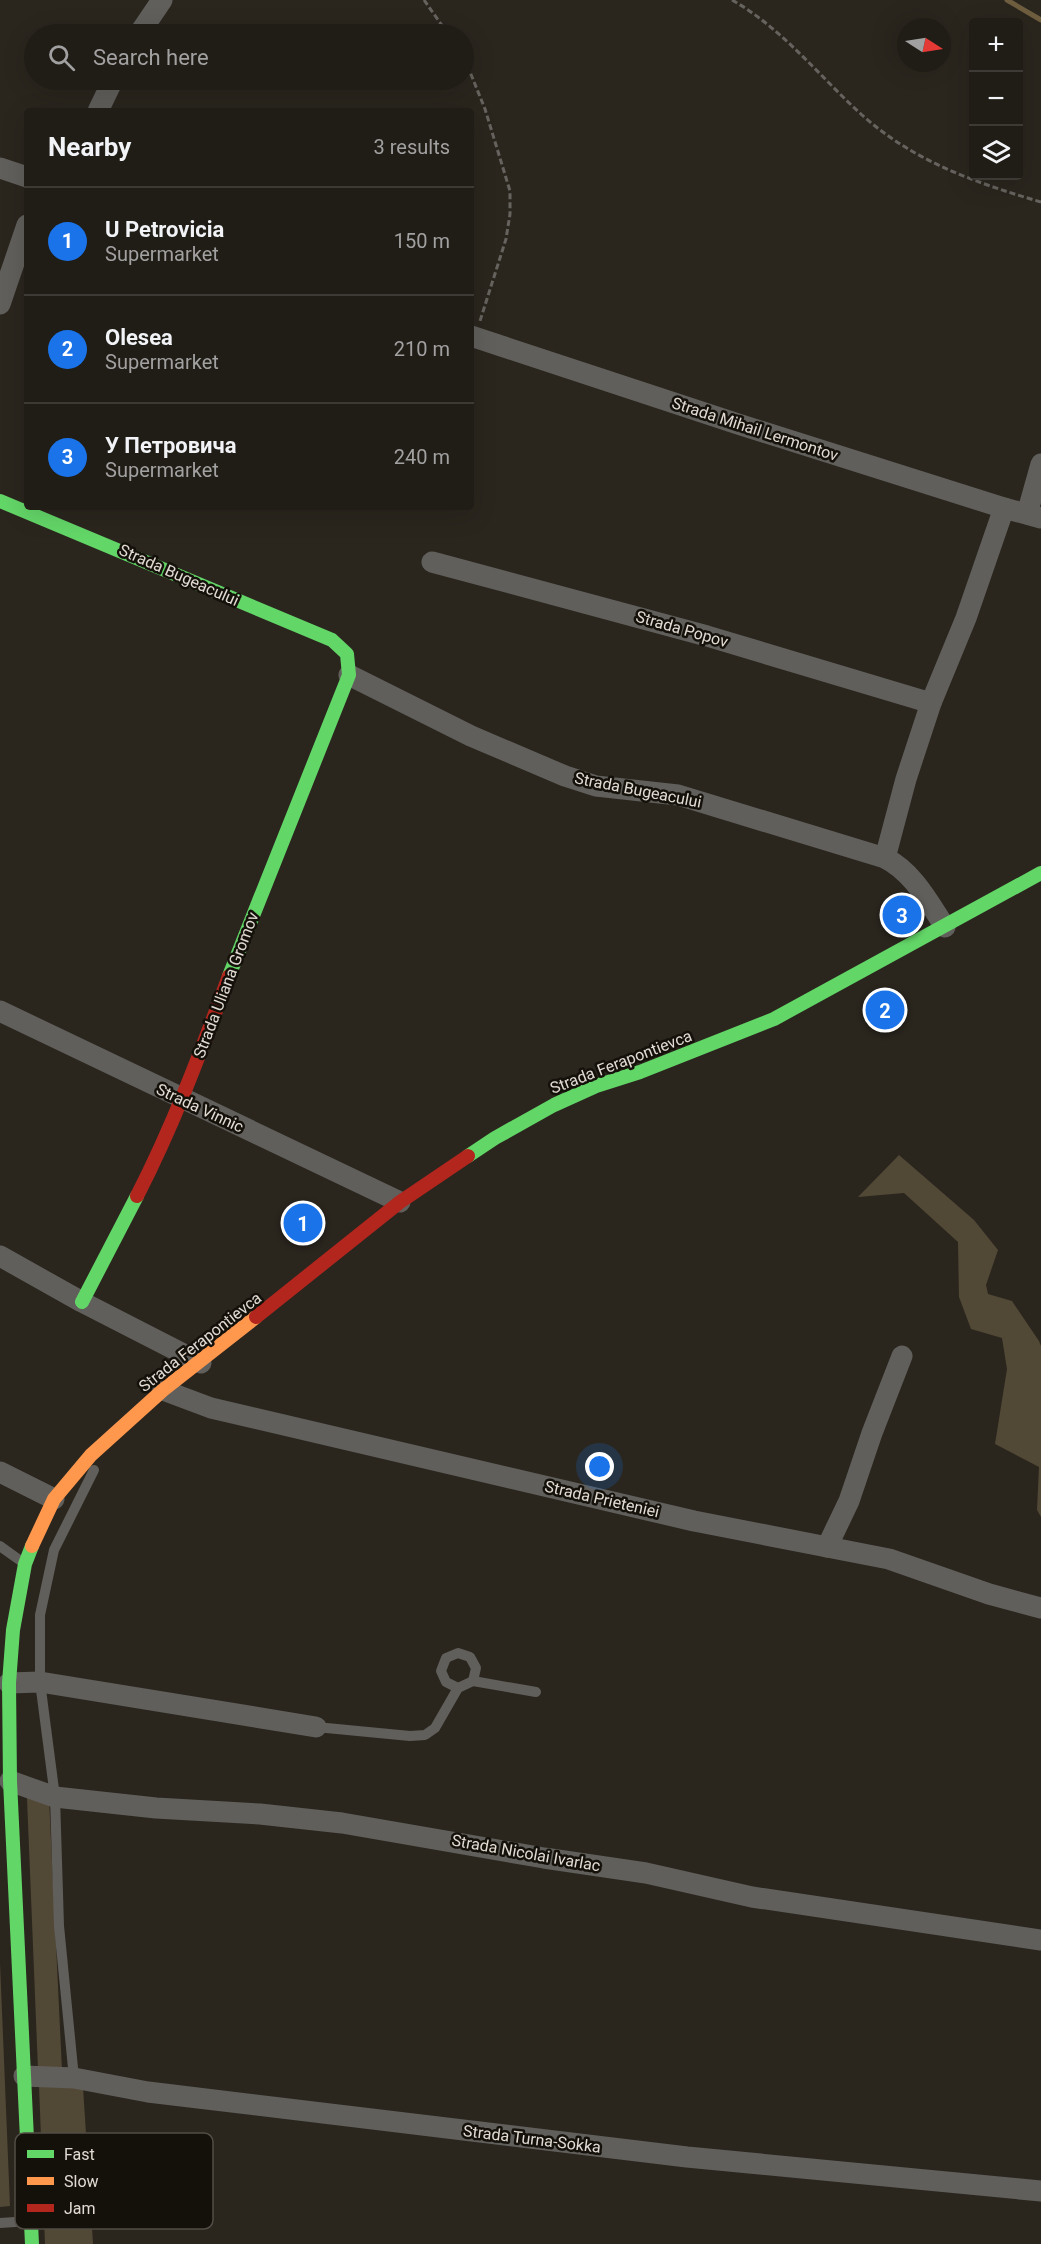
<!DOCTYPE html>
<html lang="en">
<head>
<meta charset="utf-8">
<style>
	:root { --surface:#201c16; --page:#2d2923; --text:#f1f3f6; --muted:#a2a1a1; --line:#3d3a35; --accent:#1a73e8 }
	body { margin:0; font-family:Roboto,sans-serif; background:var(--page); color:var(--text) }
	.controls { position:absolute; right:18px; top:18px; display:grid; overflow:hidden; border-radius:6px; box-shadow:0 6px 24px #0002 }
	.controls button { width:54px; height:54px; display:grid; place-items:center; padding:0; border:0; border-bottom:2px solid var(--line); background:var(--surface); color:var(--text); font:30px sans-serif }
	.compass { position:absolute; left:897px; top:18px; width:54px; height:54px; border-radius:50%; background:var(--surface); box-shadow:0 6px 24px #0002; rotate:102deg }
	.you { position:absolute; left:600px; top:1467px; width:21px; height:21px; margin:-15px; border:4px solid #fff; border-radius:50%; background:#1a73e8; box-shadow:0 0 0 9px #1a73e833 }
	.badge { display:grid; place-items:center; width:39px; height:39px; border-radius:50%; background:var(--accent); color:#fff; font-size:20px; font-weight:700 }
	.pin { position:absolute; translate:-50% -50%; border:3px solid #fff; box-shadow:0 2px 6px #0006 }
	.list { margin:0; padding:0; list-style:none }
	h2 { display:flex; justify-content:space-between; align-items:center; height:78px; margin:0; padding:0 24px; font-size:26px }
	h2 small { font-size:20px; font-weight:400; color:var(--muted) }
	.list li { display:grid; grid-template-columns:39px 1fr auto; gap:18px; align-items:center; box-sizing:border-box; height:108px; padding:0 24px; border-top:2px solid var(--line) }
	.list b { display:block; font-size:22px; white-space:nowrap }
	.list p { margin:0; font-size:20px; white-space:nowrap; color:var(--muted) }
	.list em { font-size:20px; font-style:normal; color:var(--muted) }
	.icon { flex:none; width:33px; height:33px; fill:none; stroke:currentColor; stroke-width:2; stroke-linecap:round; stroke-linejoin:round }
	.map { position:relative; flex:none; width:1041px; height:2244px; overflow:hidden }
	.search { position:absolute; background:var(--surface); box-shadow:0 6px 24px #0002; left:24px; top:24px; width:450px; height:66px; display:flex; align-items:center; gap:15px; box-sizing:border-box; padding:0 21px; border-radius:33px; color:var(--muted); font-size:22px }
	.panel { position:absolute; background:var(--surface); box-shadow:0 6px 24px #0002; left:24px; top:108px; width:450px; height:402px; border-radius:6px }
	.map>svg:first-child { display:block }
	.green { fill:#524836 }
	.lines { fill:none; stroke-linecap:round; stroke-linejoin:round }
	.stream { stroke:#6e5e3f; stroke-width:5 }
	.path { stroke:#66635f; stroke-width:3; stroke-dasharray:6 3; stroke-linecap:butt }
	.lane { stroke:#615f5b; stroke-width:10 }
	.street { stroke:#615f5b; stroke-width:21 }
	.fast { stroke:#63d668; stroke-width:14 }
	.slow { stroke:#ff974d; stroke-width:14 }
	.jam { stroke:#b3261e; stroke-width:14 }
	.labels { text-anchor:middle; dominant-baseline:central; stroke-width:5; stroke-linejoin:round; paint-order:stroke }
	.street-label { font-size:16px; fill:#e1dbd3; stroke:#14100a }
	.key { fill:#14100a; stroke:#524d46; stroke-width:1.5 }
	.key-label { font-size:16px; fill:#e1dbd3 }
</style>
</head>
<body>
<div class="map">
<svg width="1041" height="2244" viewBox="0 0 1041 2244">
	<rect width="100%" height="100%" fill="#2a261e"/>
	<!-- green -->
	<g class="green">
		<polygon points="899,1155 974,1220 998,1250 986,1285 988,1294 1012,1301 1039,1341 1041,1346 1041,1517 1037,1510 1039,1467 995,1444 1007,1369 1002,1338 971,1329 959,1297 958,1242 904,1193 858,1197"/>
		<polygon points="32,1796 49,1799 62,2070 38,2069 27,1798"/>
		<polygon points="0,1963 10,2206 0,2207"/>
		<polygon points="39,2085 83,2087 93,2244 45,2244"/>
	</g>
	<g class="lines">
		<!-- stream -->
		<polyline class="stream" points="1007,0 1041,20"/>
		<!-- path -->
		<g class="path">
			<polyline points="424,0 448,34"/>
			<path d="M732 0C783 29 819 76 862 115 913 161 976 183 1041 202"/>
			<polyline points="464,57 485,109 510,191 510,214 506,239 480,321"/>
		</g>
		<!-- lane -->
		<g class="lane">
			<polyline points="0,1546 25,1564"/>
			<polyline points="458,1688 446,1682 441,1671 446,1658 458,1653 470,1657 476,1668 473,1681"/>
			<polyline points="316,1727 410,1736 425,1735 435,1728 458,1688 473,1681 536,1692"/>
			<polyline points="74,2078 59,1926 55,1797 40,1682 40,1615 54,1550 94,1470"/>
			<polyline points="0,2223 30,2221"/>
		</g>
		<!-- street -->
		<g class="street">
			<polyline points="139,34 162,0"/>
			<polyline points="98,111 113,80"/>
			<polyline points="0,168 27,177"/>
			<polyline points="0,304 27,225"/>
			<polyline points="471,336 738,424 1004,508 1041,518"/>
			<polyline points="1027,514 1041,464"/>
			<polyline points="432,562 707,636 931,703"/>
			<path d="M349 675 471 736 565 776 596 786 678 795 885 858C913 872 928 901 945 927"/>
			<polyline points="885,858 906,779 931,703 966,618 1004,508"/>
			<polyline points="0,1011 400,1202"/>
			<polyline points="0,1256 82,1302 201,1363"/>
			<polyline points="163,1390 211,1408 694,1521 889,1559 989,1594 1041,1608"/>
			<polyline points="0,1472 54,1499"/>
			<polyline points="827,1547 849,1501 872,1433 902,1356"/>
			<polyline points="9,1683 40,1682 316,1727"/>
			<polyline points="10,1781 55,1797 156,1808 260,1814 342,1823 544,1858 646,1873 752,1897 1041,1940"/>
			<polyline points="24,2076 74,2078 148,2092 687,2157 1041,2191"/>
		</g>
		<!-- fast -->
		<g class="fast">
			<polyline points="0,501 332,640 347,654 349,675 229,976"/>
			<polyline points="468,1156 495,1138 554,1105 596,1086 640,1072 774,1019 1041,873"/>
			<polyline points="82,1302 137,1196"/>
			<polyline points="32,1546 25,1564 13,1630 9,1683 10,1781 32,2244"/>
		</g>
		<!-- slow -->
		<polyline class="slow" points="32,1546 54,1499 91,1455 163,1390 256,1317"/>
		<!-- jam -->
		<g class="jam">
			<path d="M137 1196C174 1124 201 1051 229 976"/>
			<polyline points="256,1317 400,1202 468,1156"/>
		</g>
	</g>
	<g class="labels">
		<!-- street labels -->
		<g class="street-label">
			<text transform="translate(755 429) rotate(18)">Strada Mihail Lermontov</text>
			<text transform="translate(179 575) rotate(24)">Strada Bugeacului</text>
			<text transform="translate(682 629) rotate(16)">Strada Popov</text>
			<text transform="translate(638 790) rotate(11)">Strada Bugeacului</text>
			<text transform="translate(226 985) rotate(-69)">Strada Uliana Gromov</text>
			<text transform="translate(621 1062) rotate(-21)">Strada Ferapontievca</text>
			<text transform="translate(200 1108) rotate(25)">Strada Vinnic</text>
			<text transform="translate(200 1342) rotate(-38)">Strada Ferapontievca</text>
			<text transform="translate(602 1499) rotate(13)">Strada Prieteniei</text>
			<text transform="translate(526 1853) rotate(10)">Strada Nicolai Ivarlac</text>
			<text transform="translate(532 2139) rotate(7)">Strada Turna-Sokka</text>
		</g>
	</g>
	<!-- legend -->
	<rect x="15" y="2133" width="198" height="96" rx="9" class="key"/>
	<rect x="27" y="2150" width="27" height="8" fill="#63d668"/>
	<rect x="27" y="2177" width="27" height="8" fill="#ff974d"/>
	<rect x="27" y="2204" width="27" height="8" fill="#b3261e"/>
	<g class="key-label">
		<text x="64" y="2160">Fast</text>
		<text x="64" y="2187">Slow</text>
		<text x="64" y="2214">Jam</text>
	</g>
</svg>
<div class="controls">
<button>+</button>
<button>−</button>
<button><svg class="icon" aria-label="layers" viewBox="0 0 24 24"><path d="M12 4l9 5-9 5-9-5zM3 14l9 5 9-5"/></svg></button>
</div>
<svg class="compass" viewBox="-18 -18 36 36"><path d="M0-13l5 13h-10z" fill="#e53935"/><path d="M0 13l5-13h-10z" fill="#a2a1a1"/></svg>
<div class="you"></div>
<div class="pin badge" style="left:303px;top:1223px">1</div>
<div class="pin badge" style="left:885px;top:1010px">2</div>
<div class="pin badge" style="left:902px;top:915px">3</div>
<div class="search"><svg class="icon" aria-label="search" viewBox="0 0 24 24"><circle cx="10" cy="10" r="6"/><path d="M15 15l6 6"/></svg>Search here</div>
<section class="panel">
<h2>Nearby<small>3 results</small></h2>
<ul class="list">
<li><span class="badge">1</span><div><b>U Petrovicia</b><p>Supermarket</p></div><em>150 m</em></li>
<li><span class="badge">2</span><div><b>Olesea</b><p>Supermarket</p></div><em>210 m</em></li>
<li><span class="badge">3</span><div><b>У Петровича</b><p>Supermarket</p></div><em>240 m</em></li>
</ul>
</section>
</div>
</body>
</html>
